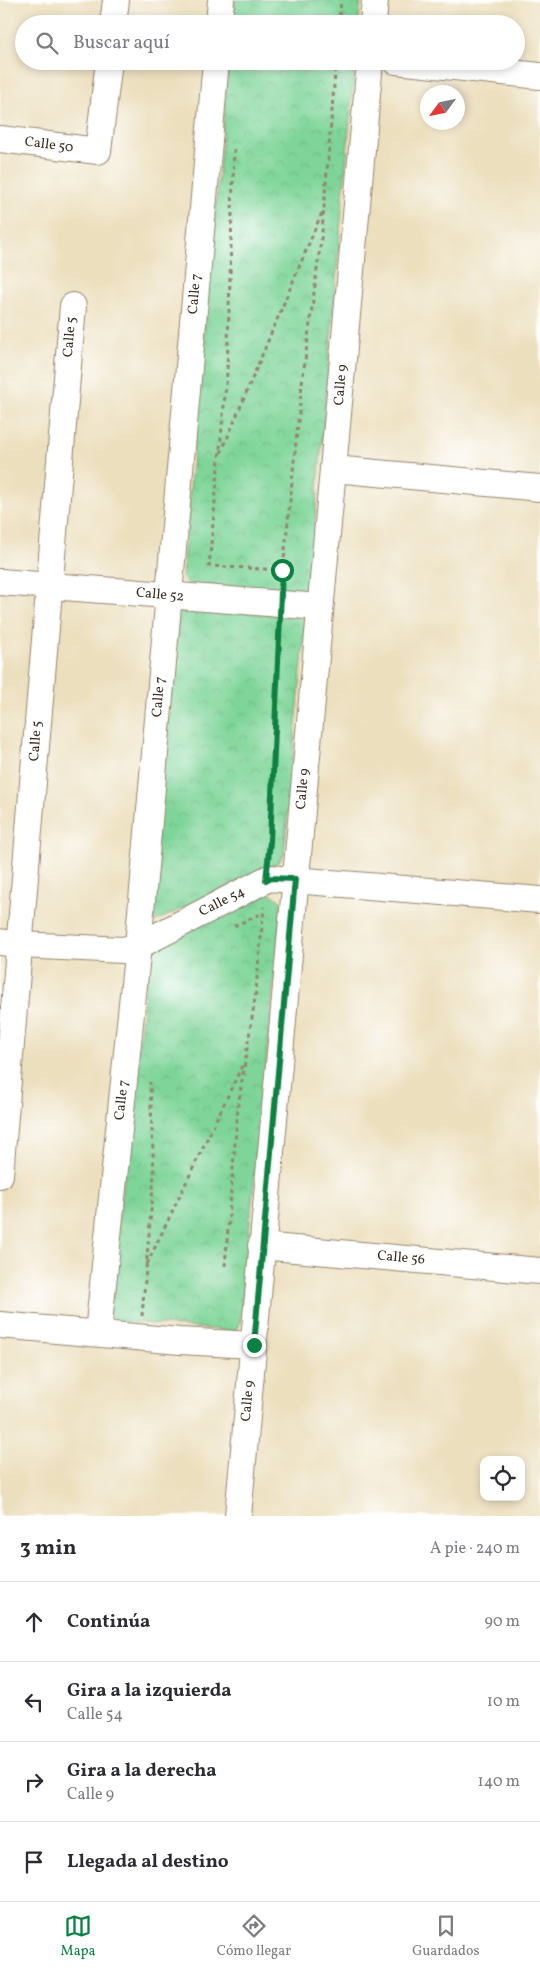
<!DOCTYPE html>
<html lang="es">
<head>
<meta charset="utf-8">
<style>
	:root { --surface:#fff; --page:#f7f7f7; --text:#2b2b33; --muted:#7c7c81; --line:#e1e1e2; --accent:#0b8043 }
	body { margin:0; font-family:Vollkorn,serif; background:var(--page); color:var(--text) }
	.controls { position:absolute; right:15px; bottom:15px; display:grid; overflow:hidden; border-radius:10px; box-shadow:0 2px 8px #0003 }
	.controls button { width:45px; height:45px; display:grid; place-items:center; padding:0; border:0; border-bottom:1px solid var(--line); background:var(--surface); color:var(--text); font:25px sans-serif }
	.compass { position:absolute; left:420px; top:85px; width:45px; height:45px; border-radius:50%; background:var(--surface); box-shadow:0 2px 8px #0003; rotate:237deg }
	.stop { position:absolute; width:15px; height:15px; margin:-11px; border:4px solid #0b8043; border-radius:50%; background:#fff }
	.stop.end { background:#0b8043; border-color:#fff; box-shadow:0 1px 5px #0008 }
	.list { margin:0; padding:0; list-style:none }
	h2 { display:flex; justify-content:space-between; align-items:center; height:65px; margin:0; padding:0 20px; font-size:21px }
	h2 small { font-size:16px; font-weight:400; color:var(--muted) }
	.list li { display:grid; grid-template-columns:32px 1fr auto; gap:15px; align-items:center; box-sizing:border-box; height:80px; padding:0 20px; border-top:1px solid var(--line) }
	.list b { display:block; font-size:19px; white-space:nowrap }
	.list p { margin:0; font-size:16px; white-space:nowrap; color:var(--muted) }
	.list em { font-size:16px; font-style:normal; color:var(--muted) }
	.icon { flex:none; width:28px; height:28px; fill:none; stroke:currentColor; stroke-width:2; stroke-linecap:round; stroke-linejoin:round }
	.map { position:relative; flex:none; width:540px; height:1516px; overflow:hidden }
	.search { position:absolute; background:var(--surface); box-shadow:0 2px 8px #0003; left:15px; right:15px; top:15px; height:55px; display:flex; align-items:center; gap:12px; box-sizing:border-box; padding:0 18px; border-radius:28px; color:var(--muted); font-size:19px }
	.sheet { height:385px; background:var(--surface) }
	nav { display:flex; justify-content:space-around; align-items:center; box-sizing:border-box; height:70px; border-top:1px solid var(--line); background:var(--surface); font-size:14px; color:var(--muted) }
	nav a { display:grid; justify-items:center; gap:2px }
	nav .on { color:var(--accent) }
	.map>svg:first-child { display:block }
	.park { fill:url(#park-crowns); stroke:#5d805c }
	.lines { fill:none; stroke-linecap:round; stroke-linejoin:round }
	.minor-casing { stroke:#94846e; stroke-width:28 }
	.path { stroke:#94846e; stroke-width:3; stroke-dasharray:4 4; stroke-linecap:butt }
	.minor { stroke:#fff; stroke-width:26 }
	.route { stroke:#0b8043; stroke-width:6 }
	.labels { text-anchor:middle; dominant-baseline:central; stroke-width:4.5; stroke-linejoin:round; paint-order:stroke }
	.street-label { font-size:14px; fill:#3b2a1e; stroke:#fff }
</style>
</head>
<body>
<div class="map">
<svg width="540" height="1516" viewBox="0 0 540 1516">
	<defs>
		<pattern id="park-crowns" width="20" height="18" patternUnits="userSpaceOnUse" patternTransform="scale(1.25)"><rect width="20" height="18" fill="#7fd599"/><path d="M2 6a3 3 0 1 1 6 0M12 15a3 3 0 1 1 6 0" fill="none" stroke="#6fb783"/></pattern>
	</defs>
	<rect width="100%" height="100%" fill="#fff"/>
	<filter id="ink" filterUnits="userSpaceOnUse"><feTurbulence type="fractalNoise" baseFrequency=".02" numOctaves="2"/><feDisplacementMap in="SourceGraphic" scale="10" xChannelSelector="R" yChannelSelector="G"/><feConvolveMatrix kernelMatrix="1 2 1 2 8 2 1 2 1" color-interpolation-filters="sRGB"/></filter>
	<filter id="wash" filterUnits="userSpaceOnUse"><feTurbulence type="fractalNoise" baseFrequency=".0096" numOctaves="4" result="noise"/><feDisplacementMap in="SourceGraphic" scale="20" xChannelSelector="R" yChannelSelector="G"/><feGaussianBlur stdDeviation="1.12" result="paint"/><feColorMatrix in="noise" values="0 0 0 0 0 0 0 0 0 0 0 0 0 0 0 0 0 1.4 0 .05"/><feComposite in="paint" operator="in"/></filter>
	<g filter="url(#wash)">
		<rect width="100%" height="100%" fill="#ecdfbd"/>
		<!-- park -->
		<g class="park">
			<polygon points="235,0 361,0 358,24 233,24"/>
			<polygon points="229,61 355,61 309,588 301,592 188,584 182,577"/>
			<polygon points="180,607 306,618 284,854 279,862 156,921 148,917"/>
			<polygon points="270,893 282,902 240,1322 235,1331 118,1321 108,1313 150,948"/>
		</g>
	</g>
	<g filter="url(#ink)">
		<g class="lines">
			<!-- minor casing -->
			<g class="minor-casing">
				<g id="minor">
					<polyline points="113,24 116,0"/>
					<polyline points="219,24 221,0"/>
					<polyline points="373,24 375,0"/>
					<polyline points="396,61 540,76"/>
					<polyline points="0,139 98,151 109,61"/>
					<polyline points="333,469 540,488"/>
					<polyline points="0,582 320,607"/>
					<polyline points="0,942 21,945 123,950 138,946 269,878 540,900"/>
					<path d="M0 1175C26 886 47 596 73 306"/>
					<polyline points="261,1246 540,1271"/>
					<polyline points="0,1325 180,1341 253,1345"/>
					<polyline points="98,1333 138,946 216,61"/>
					<polyline points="238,1516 370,61"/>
				</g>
			</g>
			<!-- path -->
			<g class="path">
				<polyline points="339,24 341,0"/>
				<polyline points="234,149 227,373 209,566 283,570 302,383 322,232 336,61"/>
				<polyline points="221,453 323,210"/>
				<polyline points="282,581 283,570"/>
				<polyline points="268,856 280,628"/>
				<polyline points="234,926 263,913"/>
				<polyline points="147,1264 244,1062"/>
				<polyline points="225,1266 238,1106 255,999 264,907"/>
				<polyline points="142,1316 154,1175 150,1082"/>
			</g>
			<!-- minor -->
			<use href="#minor" class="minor"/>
		</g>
	</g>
	<g class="lines" filter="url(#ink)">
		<!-- route -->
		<polyline class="route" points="254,1345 295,879 269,878 266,880 270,842 282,570"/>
	</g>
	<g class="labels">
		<!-- street labels -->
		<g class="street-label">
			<text transform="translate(49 145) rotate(7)">Calle 50</text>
			<text transform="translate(195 294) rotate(-85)">Calle 7</text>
			<text transform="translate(70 337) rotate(-85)">Calle 5</text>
			<text transform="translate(341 385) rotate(-85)">Calle 9</text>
			<text transform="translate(160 595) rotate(5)">Calle 52</text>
			<text transform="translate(159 697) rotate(-85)">Calle 7</text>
			<text transform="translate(36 741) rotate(-86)">Calle 5</text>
			<text transform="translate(303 789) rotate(-85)">Calle 9</text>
			<text transform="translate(222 902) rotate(-27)">Calle 54</text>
			<text transform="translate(122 1100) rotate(-84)">Calle 7</text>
			<text transform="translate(401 1258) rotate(5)">Calle 56</text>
			<text transform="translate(248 1401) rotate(-85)">Calle 9</text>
		</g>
	</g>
</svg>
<div class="controls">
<button><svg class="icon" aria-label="locate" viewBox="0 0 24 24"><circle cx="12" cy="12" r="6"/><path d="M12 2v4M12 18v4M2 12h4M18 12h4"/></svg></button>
</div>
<svg class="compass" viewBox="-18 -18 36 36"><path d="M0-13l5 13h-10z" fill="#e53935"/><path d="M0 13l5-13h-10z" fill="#7c7c81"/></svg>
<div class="stop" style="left:282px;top:570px"></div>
<div class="stop end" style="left:254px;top:1345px"></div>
<div class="search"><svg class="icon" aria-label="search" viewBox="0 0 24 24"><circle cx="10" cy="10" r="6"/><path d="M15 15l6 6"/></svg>Buscar aquí</div>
</div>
<section class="sheet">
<h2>3 min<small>A pie · 240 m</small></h2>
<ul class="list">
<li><svg class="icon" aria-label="ahead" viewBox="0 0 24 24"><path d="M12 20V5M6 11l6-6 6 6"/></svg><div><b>Continúa</b></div><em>90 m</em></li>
<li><svg class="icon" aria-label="left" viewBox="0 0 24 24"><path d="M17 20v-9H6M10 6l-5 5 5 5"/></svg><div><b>Gira a la izquierda</b><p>Calle 54</p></div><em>10 m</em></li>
<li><svg class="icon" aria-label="right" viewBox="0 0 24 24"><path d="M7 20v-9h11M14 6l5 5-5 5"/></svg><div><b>Gira a la derecha</b><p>Calle 9</p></div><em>140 m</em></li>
<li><svg class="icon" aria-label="arrive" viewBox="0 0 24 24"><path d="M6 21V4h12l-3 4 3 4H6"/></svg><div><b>Llegada al destino</b></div></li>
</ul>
</section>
<nav>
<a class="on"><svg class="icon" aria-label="map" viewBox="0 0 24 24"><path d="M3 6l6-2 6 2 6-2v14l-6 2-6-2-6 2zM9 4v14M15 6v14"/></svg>Mapa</a>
<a><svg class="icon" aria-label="directions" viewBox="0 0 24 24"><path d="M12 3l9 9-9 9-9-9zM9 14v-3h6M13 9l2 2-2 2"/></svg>Cómo llegar</a>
<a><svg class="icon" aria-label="saved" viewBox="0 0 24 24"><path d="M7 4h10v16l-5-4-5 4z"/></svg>Guardados</a>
</nav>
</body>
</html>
